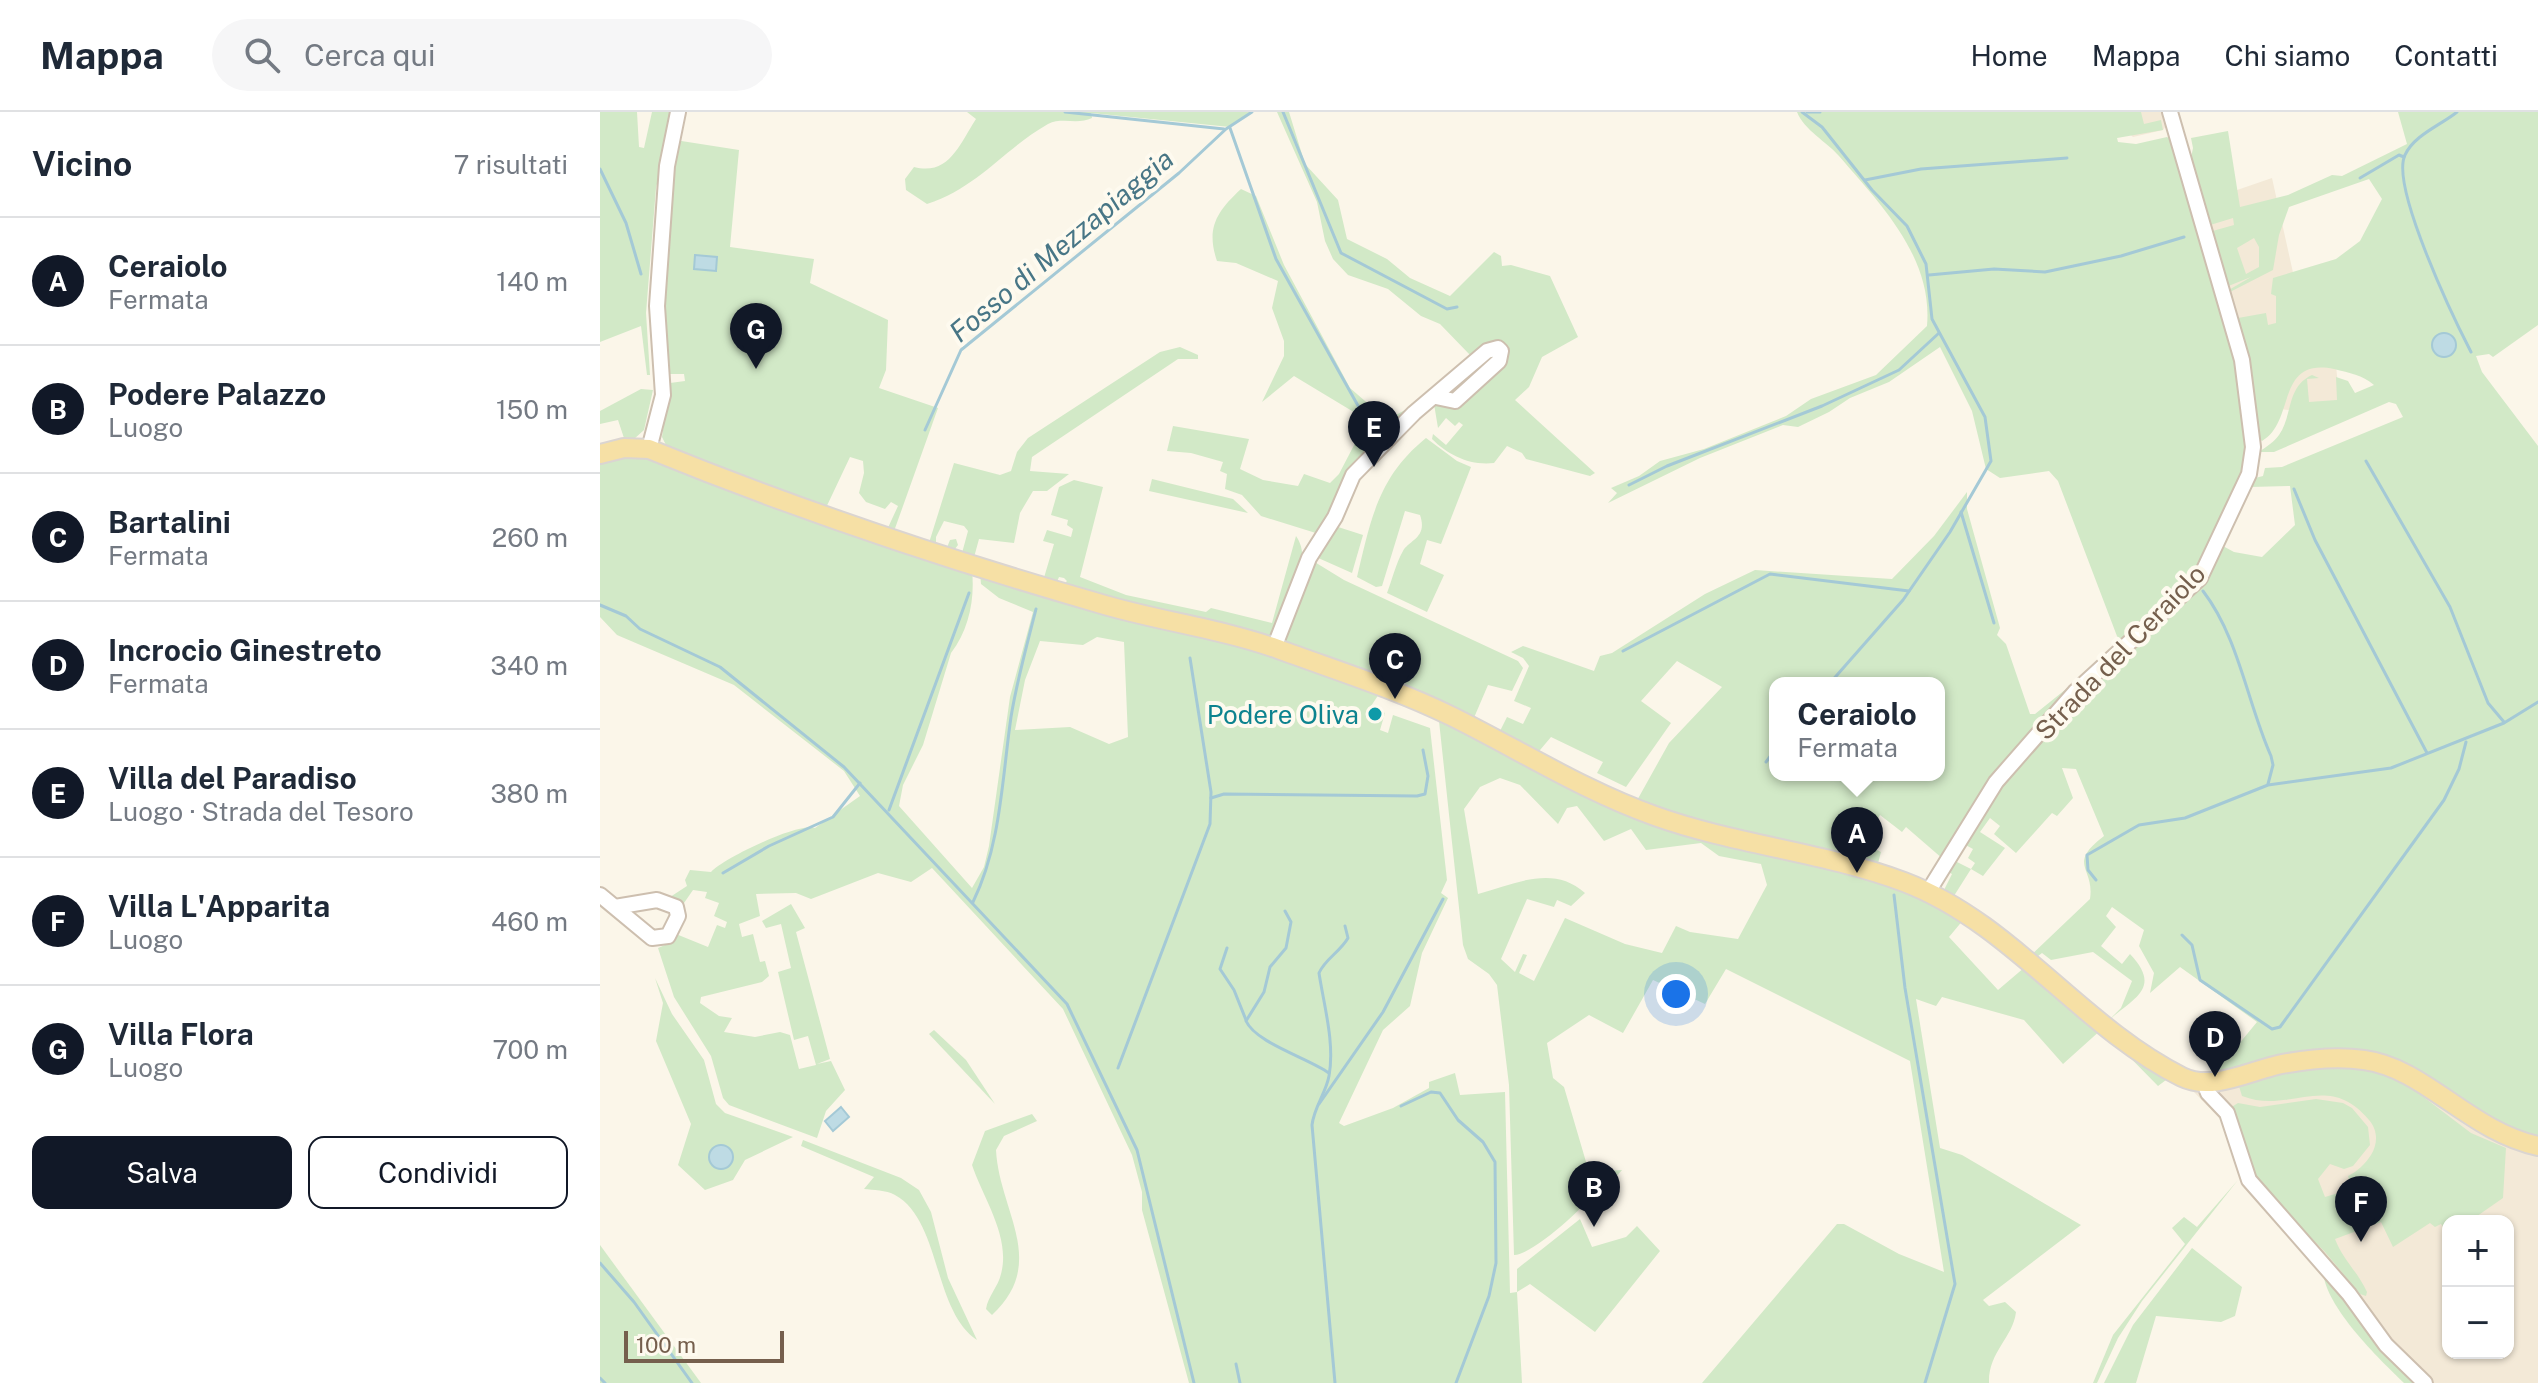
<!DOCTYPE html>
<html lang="it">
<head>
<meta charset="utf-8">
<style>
	:root { --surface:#fff; --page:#f6f6f7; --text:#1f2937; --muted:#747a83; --line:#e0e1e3; --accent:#111827 }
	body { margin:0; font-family:"Public Sans",sans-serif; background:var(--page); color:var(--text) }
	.controls { position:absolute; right:24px; bottom:24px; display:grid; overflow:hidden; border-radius:16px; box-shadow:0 2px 6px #0004 }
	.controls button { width:72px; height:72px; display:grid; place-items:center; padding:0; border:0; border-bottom:2px solid var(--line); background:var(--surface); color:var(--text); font:40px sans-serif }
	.scale { position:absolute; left:24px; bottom:20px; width:160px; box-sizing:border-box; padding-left:8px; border:4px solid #755f4d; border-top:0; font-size:22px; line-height:28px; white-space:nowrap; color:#755f4d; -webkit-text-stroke:6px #fefaef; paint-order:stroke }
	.you { position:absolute; left:1076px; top:882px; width:28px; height:28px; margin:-20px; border:6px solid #fff; border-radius:50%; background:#1a73e8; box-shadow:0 0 0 12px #1a73e833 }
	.badge { display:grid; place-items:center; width:52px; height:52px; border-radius:50%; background:var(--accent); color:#fff; font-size:26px; font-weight:700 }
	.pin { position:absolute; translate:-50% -66px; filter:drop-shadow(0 2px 4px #0008) }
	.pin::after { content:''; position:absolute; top:42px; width:28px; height:24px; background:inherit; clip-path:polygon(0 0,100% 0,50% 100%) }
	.popup { position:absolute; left:1169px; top:565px; width:176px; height:104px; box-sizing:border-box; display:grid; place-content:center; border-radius:16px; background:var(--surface); filter:drop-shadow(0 2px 6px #0005); font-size:26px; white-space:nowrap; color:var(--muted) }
	.popup b { font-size:30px; color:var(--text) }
	.popup::after { content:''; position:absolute; left:50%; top:100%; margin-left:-16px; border:16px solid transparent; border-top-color:var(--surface) }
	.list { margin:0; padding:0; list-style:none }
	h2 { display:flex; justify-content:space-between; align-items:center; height:104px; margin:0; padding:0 32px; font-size:34px }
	h2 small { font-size:26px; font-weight:400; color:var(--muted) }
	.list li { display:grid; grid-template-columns:52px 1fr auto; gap:24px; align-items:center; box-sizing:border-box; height:128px; padding:0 32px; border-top:2px solid var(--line) }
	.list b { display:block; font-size:30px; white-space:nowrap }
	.list p { margin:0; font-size:26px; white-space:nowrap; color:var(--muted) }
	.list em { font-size:26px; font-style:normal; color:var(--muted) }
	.actions { display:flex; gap:16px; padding:24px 32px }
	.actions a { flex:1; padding:18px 0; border:2px solid var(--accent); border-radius:16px; text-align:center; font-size:28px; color:var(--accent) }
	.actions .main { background:var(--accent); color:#fff }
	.icon { flex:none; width:44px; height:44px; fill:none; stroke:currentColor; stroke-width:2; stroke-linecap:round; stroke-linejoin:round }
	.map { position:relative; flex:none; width:1938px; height:1271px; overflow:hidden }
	header { display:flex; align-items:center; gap:48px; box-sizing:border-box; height:112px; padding:0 40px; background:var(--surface); border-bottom:2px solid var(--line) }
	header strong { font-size:38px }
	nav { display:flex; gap:44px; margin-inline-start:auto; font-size:28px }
	.search { width:560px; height:72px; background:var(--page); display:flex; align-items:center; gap:20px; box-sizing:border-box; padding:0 28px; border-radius:44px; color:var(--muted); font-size:30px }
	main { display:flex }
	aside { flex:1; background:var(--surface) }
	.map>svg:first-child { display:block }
	.residential { fill:#f3e9d7; fill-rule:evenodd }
	.green { fill:#d2e9c7; fill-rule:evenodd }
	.water { fill:#bedbe4; stroke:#a4c9d6; stroke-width:2 }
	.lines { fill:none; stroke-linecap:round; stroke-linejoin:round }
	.stream { stroke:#a4c9d6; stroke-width:3 }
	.minor-casing { stroke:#cdbfaf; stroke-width:18 }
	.major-casing { stroke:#dbd5d1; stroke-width:22 }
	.minor { stroke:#fff; stroke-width:14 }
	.major { stroke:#f6e0a5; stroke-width:18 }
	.culture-dot { fill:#0f9aa8; stroke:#fefaef; stroke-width:3 }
	.labels { text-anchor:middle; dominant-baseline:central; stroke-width:8; stroke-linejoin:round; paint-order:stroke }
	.street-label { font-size:26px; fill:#755f4d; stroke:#fefaef }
	.culture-label { font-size:26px; fill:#0d838f; stroke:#fefaef; text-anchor:end }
	.water-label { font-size:28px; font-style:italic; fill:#487686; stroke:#fefaef }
</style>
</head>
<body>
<header>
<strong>Mappa</strong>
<div class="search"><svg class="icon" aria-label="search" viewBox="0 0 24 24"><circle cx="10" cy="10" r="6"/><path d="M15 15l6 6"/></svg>Cerca qui</div>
<nav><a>Home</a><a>Mappa</a><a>Chi siamo</a><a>Contatti</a></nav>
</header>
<main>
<aside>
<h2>Vicino<small>7 risultati</small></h2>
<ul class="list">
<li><span class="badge">A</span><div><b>Ceraiolo</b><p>Fermata</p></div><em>140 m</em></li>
<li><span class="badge">B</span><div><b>Podere Palazzo</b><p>Luogo</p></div><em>150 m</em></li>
<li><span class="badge">C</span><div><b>Bartalini</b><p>Fermata</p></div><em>260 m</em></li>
<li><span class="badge">D</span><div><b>Incrocio Ginestreto</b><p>Fermata</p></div><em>340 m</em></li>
<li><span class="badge">E</span><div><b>Villa del Paradiso</b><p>Luogo · Strada del Tesoro</p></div><em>380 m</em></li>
<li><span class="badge">F</span><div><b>Villa L'Apparita</b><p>Luogo</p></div><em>460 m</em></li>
<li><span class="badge">G</span><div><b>Villa Flora</b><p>Luogo</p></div><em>700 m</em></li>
</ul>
<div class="actions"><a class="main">Salva</a><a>Condividi</a></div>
</aside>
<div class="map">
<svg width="1938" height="1271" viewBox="0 0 1938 1271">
	<rect width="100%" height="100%" fill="#fbf6e9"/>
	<!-- residential -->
	<g class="residential">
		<polygon points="1506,0 1576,0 1563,18 1533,25"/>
		<polygon points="1672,66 1702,201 1730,193 1741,304 1625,291 1579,98"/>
		<path d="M1759 942 1938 1028V1271H1809L1761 1201 1646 1073 1625 1012 1592 978 1605 964ZM1848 1109H1908V1241H1848Z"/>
	</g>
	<!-- green -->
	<g class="green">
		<polygon points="0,0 37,0 39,35 44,36 52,0 73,0 56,76 46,201 50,263 47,263 41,214 0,230"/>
		<path d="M367 0H653L630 15 491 1 492 6C478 13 462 5 448 12 404 37 379 75 327 92L306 78 305 67 314 55C349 64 359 33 376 7Z"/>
		<path d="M677 0H689L705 52 738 88 747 127 787 147 810 166 850 184 894 140 901 144 902 154 911 153 950 164 978 225 942 245 929 275 915 288 995 361 990 364 926 347 922 341 907 334 894 351C870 354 848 343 832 327L833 322 846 333 863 313 859 310 855 314 846 306 838 316 834 292 901 252 899 233 831 286 824 282 870 243 840 212 821 204 788 177 748 163 733 147 725 129 717 90Z"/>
		<path d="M1197 0H1541L1544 12 1561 8 1563 18 1517 26 1518 30 1536 32 1567 25 1573 29 1630 212 1647 306 1645 359 1598 459 1520 532 1458 369 1449 359 1400 366 1386 357 1372 299 1340 235 1289 270 1250 286 1229 300 1198 315 1183 313 1100 346 1008 391 1017 381 1011 376 1039 364 1060 349 1104 337 1186 304 1211 287 1276 263 1327 214C1333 145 1281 93 1239 44 1227 30 1204 18 1197 0Z"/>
		<path d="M1798 0H1938V213L1893 245 1889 242 1876 244 1882 260 1938 334V1028L1926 1027 1775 944 1605 964 1629 944 1657 910 1580 855 1550 881 1554 861 1539 834 1544 818 1512 795 1506 804 1516 815 1501 834 1522 852 1530 842C1562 876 1535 885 1508 909L1521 896 1532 869 1493 840 1451 848 1442 841 1433 848 1429 845 1490 787C1495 755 1466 753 1504 724L1476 657 1462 656 1473 686 1457 704 1452 701 1416 741 1394 722 1400 714 1390 706 1380 720 1405 736 1383 764 1371 757 1352 787 1336 774 1344 778 1352 762 1344 758 1351 747 1371 757 1375 751 1368 746 1373 737 1360 730 1399 671 1621 433 1634 440 1662 445 1695 413 1690 374 1650 375 1655 366 1663 364 1665 356 1682 355 1803 305 1796 292 1789 290 1674 340H1659C1666 335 1674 330 1679 323 1693 303 1686 275 1712 263L1719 266 1707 267 1709 290 1737 288 1736 265 1748 269 1755 281 1774 273C1762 263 1750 261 1734 257 1675 245 1696 310 1662 329L1655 322 1648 245 1638 206 1666 201 1668 213 1676 211V184L1671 182 1673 166 1736 147 1760 129 1782 87 1769 67 1689 95 1679 123 1673 158 1628 181 1627 179 1651 165 1626 175 1609 120 1634 113 1633 106 1607 114 1590 51 1593 36 1591 26 1628 19 1640 95 1688 83 1732 63 1742 64 1807 32ZM1654 126 1659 135V155L1646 162 1637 136Z"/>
		<polygon points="75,28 139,38 130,135 214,147 210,171 288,208 286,258 279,276 338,296 293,422 286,420 298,394 291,390 285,397 266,390 259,381 264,361 263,349 250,345 224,400 67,335 62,325 70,271 85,269 84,262 70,262 64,183"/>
		<path d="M641 77 656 84 684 153 750 276 787 308 821 289 757 352 719 422 661 404 642 383 625 377 627 362 620 359 623 350 591 341 567 339 573 314 649 327 640 357 663 368 698 374 704 362 730 371 739 362 763 316 757 302 694 264 662 290 684 244V229L672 196 678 169 636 151 617 149C606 117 616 100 641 77Z"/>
		<polygon points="580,235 598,243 598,247 578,247 432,345 430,359 469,362 447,379 433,379 420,401 414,431 379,427 373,449 364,447 362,441 368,419 364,414 344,409 336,425 336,434 346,438 350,428 356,427 358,433 351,442 328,434 354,351 400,363 411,359 417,340 428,326 560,240"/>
		<polygon points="41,277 53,278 44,318 34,327 21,328 24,326 18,308 0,312 0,299"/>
		<path d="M826 326 857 349 871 355 841 432 827 428 820 452 844 463 827 500 787 481C792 468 796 451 803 439 809 428 828 426 820 403L805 399 782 474 776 475 757 465C771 407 778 365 826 326Z"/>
		<path d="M23 344 50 346 372 459C375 487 369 518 351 541L323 633 303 673 299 694 372 776 384 755 389 734 410 585 433 500 399 486 381 472 380 461 633 527 779 582 767 600 778 605 781 599 785 601 780 618 788 621 793 603 830 616 847 768 841 781 848 786 822 841 810 894 783 918 739 1011 744 1014 793 996 829 976V970L855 961 860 983 905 980 910 1181 917 1180V1157L980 1107 992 1135 1026 1125 1037 1114 1060 1139 995 1220 930 1172 917 1180 922 1271H589L542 1098V1080L532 1043 463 897 332 756 311 770 278 761 211 787 196 781 156 782 160 804 139 812 142 825 153 822 160 850 165 849 169 864 162 870 101 885 100 891 119 904 132 906 124 920 155 925 180 920 190 923 199 957 216 953 208 924 194 928 178 860 191 856 181 812 166 816 162 809 191 792 205 816 196 820 230 947 217 952 231 949 245 978 226 999 217 1026 129 993 123 986 111 944 74 885 58 836 72 830 76 822 108 835 117 813 125 816 127 810 114 804 119 791 105 786 107 780 93 778 84 791 67 787 87 774 85 768 90 758 111 760C124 746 199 710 215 716L260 684 244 659 134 573 17 523 0 505V347ZM497 525 524 530 528 625 509 632 470 615 415 618 425 568 440 529 483 533Z"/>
		<polygon points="552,367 633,387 648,401 549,379"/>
		<path d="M474 368 503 375 480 465 526 483 606 500 611 496 672 511 696 424C715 450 687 497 678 524L670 526 549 500 464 472 467 469 464 466 459 465 456 472 443 469 454 432 443 429 447 418 471 425 473 417 467 413 468 408 451 403 459 375Z"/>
		<path d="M1367 380V397L1400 516 1397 523 1406 532 1430 602H1435L1501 549 1393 667 1343 747 1306 715 1302 720 1280 703 1270 720 1265 718 1259 729 1281 740 1277 755 1035 692 1069 631 1122 575 1077 549 1041 589 1071 611 1026 675 997 661 1003 650 951 625 935 644 899 621 907 605 923 612 931 596 914 589 929 554 923 546 911 540 923 534 994 559 1000 544 1012 541 1105 482 1155 458 1292 467 1334 424ZM1175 571H1339V663H1175Z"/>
		<polygon points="735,414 763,423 752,461 716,445"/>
		<polygon points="713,449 744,468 918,549 923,556 912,579 888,573 873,608 790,570 794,560 746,557 682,530"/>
		<path d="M839 609 848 613 850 610 983 679 1296 772 1364 807 1349 825 1398 878 1425 855 1570 965 1558 974 1502 917 1463 952 1424 908 1342 885 1336 894 1316 887 1340 1036 1362 1043 1481 1113 1383 1188 1389 1194 1405 1190 1416 1200C1413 1226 1388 1240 1389 1271H1102L1237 1112H1244L1299 1142 1344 1160 1310 949 1126 857 1105 892 1053 868 1023 921 989 903 947 931 953 966 964 975 989 1060 1022 1058 1009 1073 998 1074C991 1091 931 1144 914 1143L909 973 897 873 889 862 868 847 863 833ZM900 666 920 673 958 712 967 696 977 694 1004 729 1031 717 1046 738 1101 731 1119 744 1161 752 1167 773 1138 827 1090 820 1076 814 1062 841 1025 832 965 806 934 869 919 861 927 843 923 842 915 860 901 847 927 787 954 795 957 788 971 794 985 781C953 752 915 772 878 782L864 697 880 675Z"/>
		<polygon points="55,866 72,902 104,948 116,992 125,1001 193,1025 145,1048 133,1068 105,1078 78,1053 91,1012 56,929 63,891"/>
		<polygon points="334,918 366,948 395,992 329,922"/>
		<path d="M1721 955 1771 957 1809 974 1871 1021 1906 1036 1903 1086 1870 1109H1848V1121L1841 1112 1835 1115 1830 1111 1793 1135 1781 1110 1735 1127C1743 1148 1758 1160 1767 1180L1766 1184 1760 1182 1725 1140 1656 1070 1630 996 1638 991 1660 995 1716 987 1743 991 1752 996 1768 1015 1770 1033 1753 1054 1744 1057 1730 1052 1718 1067 1725 1085 1752 1077 1748 1064C1758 1059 1765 1052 1771 1043 1778 1032 1778 1018 1769 1008 1728 958 1690 1003 1642 984L1638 971 1656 964Z"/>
		<path d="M432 1002 437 1009 404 1024 396 1038C399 1099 449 1150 392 1203L386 1197C388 1184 398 1175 401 1162 411 1125 383 1086 372 1053L385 1019Z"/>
		<path d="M203 1028 301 1066 319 1078 331 1100 348 1166 377 1228C333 1199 341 1108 295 1083 286 1078 273 1078 264 1077L274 1065 201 1034Z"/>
		<polygon points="1638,1068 1542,1189 1518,1226 1497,1271 1493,1271 1513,1223 1585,1132 1572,1116 1584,1105 1597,1115"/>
		<polygon points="0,1133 101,1271 0,1271"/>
		<polygon points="1592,1136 1642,1175 1635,1204 1621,1210 1556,1204 1536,1271 1504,1271 1533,1213"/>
		<path d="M1723 1159 1816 1271H1804C1779 1247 1725 1195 1723 1159Z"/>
	</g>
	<!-- water -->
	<g class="water">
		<polygon points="95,143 117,145 116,159 94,157"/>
		<circle cx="1844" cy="233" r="12"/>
		<polygon points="241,995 249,1005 233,1019 225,1009"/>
		<circle cx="121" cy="1045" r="12"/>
	</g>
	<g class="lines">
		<!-- stream -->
		<g class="stream">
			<polyline points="465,0 624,17"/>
			<polyline points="683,0 741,141 847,197 857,195"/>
			<polyline points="1202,0 1222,15 1272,78 1307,114 1326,152 1332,207 1385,305 1391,349 1350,420 1303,488 1230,571"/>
			<polyline points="1207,0 1220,0"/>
			<path d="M1857 0C1841 13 1814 23 1805 43 1790 74 1854 207 1871 240"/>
			<polyline points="630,16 676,147 766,308"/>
			<polyline points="0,57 26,111 41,162"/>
			<polyline points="1760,66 1799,43 1804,45"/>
			<polyline points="1265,68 1321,57 1467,46"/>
			<polyline points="1329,163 1394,157 1445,160 1521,144 1584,125"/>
			<polyline points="325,318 361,238 579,61 626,17 652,0"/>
			<polyline points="1766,349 1850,495 1888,591 1904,610"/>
			<polyline points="1029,373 1067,354 1222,294 1299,258 1339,221"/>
			<polyline points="1694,377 1715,428 1827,641"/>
			<polyline points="1361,400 1394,511"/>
			<path d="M1603 479C1639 526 1647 590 1671 644L1673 653 1668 672"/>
			<polyline points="0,493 26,504 40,517 120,555 244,655 467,892 537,1038 594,1271"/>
			<polyline points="1023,539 1170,462 1309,479"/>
			<polyline points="1166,650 1175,638"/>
			<polyline points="611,686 624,682 817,684 825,682 828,664 823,638"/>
			<polyline points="289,698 369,481"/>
			<polyline points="123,761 169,734 233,705 260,671"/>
			<polyline points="1496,768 1488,758 1487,743 1539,713 1585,706 1668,673 1791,656 1904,611 1938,590"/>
			<polyline points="1294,783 1305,876 1355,1172 1325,1271"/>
			<path d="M373 790C401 733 402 667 411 605 417 568 427 533 436 497"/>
			<path d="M685 799 691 810 686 836 670 855 664 880 646 909C656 931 708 946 729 961"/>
			<polyline points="1582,823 1592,833 1600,868 1672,917 1680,915 1844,688 1859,657 1866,630"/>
			<polyline points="627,836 620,857 634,878 646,908"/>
			<polyline points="518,956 610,712 611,680 590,546"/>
			<polyline points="719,992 783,900 843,787"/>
			<polyline points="801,994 831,980 840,981 858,1008 883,1030 895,1050 896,1151 889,1184 856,1271"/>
			<polyline points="0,1151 34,1190 92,1271"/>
			<polyline points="636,1252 640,1271"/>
			<polyline points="0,1266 5,1271"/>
			<path d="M735 1271 712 1013C714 995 726 981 729 964 735 931 724 894 719 861 725 847 740 840 748 826L745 814"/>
		</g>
		<!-- minor casing -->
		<g class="minor-casing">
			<g id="minor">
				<polyline points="49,337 63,283 57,194 67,54 78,0"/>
				<polyline points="674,536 709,446 735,405 753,363 814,301 887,239 898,236 901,239 899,249 855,289 836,285"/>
				<polyline points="1328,780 1396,670 1475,580 1600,466 1649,362 1653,335 1642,248 1570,0"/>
				<polyline points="0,783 52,826 68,824 78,804 76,795 57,788 15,795"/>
				<polyline points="1604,971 1608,981 1627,1001 1649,1068 1749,1182 1786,1233 1825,1271"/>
			</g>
		</g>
		<!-- major casing -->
		<g class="major-casing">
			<path id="major" d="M0 342 24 336 49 337C196 397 345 447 498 491 557 509 619 516 678 537 735 558 796 577 851 604 918 637 984 679 1055 704 1136 733 1224 740 1304 770 1412 811 1480 914 1582 965 1613 980 1651 958 1682 952 1709 947 1737 944 1764 948 1825 956 1869 1019 1938 1034"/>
		</g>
		<!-- minor -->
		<use href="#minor" class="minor"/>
		<!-- major -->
		<use href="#major" class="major"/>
	</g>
	<!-- markers -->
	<circle class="culture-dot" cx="775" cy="602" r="8"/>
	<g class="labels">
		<!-- street labels -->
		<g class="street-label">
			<text transform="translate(1520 540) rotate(-46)">Strada del Ceraiolo</text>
		</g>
		<!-- culture labels -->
		<g class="culture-label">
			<text x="759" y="602">Podere Oliva</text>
		</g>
		<!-- water labels -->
		<g class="water-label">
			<text transform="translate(461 133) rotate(-40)">Fosso di Mezzapiaggia</text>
		</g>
	</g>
</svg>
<div class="controls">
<button>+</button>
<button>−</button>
</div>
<div class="scale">100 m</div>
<div class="you"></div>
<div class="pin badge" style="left:1257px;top:761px">A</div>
<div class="popup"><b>Ceraiolo</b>Fermata</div>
<div class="pin badge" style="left:994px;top:1115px">B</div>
<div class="pin badge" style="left:795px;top:587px">C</div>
<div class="pin badge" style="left:1615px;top:965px">D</div>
<div class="pin badge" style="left:774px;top:355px">E</div>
<div class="pin badge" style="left:1761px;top:1130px">F</div>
<div class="pin badge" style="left:156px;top:257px">G</div>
</div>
</main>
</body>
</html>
